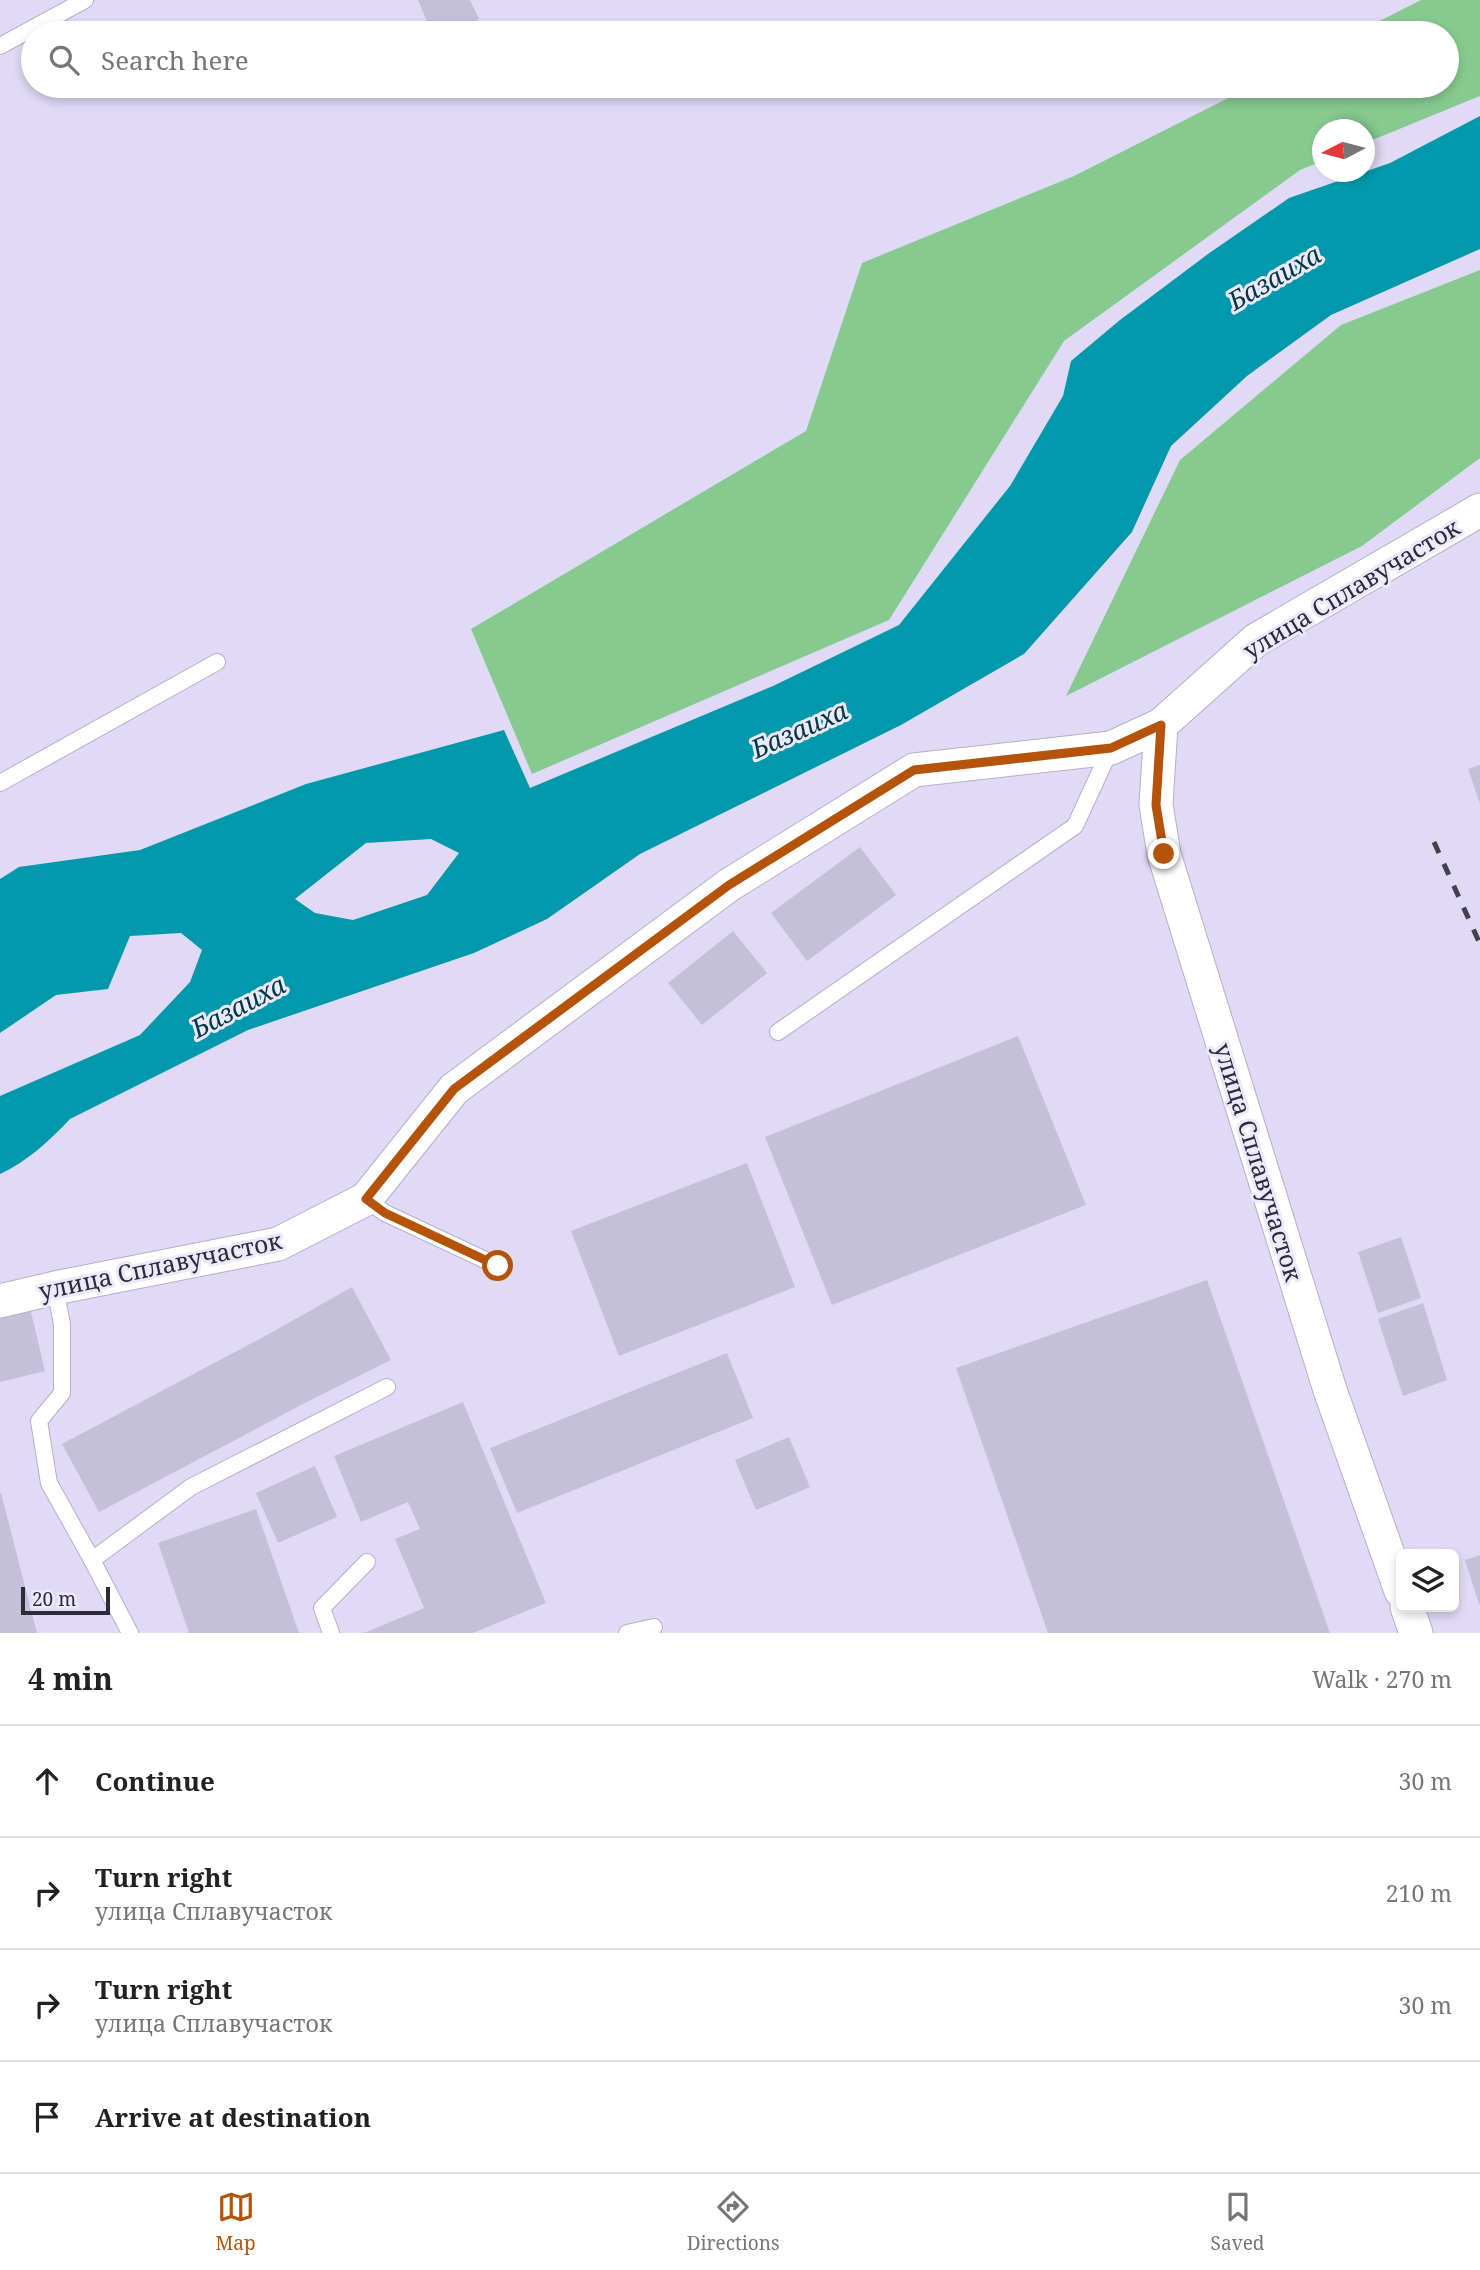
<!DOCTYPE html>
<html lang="en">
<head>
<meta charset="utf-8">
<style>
	:root { --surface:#fff; --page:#f6f6f6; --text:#222; --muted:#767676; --line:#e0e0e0; --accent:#b45309 }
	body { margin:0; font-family:"Noto Serif",serif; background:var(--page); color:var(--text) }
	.controls { position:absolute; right:21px; bottom:21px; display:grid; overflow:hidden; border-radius:10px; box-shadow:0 4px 10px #0003 }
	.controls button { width:63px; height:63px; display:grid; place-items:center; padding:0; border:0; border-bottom:2px solid var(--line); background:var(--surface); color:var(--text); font:35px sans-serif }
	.compass { position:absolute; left:1312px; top:119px; width:63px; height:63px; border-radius:50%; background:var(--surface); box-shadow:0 4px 10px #0003; rotate:264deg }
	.scale { position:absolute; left:21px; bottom:18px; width:89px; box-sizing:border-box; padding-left:7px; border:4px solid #2d2b36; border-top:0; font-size:19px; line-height:24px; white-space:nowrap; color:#2d2b36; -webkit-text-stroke:5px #ece8fe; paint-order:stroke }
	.stop { position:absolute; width:21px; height:21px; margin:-16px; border:5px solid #b45309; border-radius:50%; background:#fff }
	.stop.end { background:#b45309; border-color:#fff; box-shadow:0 2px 7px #0008 }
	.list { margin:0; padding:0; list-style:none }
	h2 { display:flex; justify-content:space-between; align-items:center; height:91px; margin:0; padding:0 28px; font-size:30px }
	h2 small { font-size:23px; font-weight:400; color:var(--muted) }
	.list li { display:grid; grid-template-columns:46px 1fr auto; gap:21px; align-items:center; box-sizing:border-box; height:112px; padding:0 28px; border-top:2px solid var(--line) }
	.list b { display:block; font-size:26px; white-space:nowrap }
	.list p { margin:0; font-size:23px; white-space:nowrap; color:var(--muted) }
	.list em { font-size:23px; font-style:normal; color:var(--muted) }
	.icon { flex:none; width:38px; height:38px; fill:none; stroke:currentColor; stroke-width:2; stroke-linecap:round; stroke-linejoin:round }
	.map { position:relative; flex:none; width:1480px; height:1633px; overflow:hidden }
	.search { position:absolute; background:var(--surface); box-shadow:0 4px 10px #0003; left:21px; right:21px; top:21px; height:77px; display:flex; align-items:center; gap:18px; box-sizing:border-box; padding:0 24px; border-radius:38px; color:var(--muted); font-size:26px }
	.sheet { height:539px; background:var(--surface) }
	nav { display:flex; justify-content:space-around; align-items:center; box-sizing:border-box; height:98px; border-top:2px solid var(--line); background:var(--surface); font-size:19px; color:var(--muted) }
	nav a { display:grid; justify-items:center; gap:4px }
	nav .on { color:var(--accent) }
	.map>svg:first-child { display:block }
	.green { fill:#86ca90 }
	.water { fill:#0399ac; fill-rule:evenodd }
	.building { fill:#c5c0da }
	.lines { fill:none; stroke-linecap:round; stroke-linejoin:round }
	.lane-casing { stroke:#b4afc9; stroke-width:18 }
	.street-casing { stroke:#b4afc9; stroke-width:35 }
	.lane { stroke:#fff; stroke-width:16 }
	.street { stroke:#fff; stroke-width:33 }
	.rail { stroke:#44414f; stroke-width:5; stroke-dasharray:12 12; stroke-linecap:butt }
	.route { stroke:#b45309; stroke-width:9 }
	.labels { text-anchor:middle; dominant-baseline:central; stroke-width:6; stroke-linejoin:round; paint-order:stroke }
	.street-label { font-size:24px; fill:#2d2b36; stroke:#ece8fe }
	.water-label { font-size:26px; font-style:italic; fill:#003941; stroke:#ece8fe }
</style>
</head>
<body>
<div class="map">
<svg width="1480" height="1633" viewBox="0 0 1480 1633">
	<rect width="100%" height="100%" fill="#e0daf6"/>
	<!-- green -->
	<g class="green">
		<polygon points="1421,0 1480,0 1480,96 1365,143 1364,130 1322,130 1322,161 1300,170 1064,341 889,620 532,774 471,629 806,431 862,263 1074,176 1252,86 1447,86 1447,33 1356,33"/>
		<polygon points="1480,270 1480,458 1362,546 1066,696 1180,460 1341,325"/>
	</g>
	<!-- water -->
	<path class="water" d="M1480 116V249L1331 315 1247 376 1171 446 1132 532 1024 654 901 725 640 854 547 919 474 953 248 1030 70 1119C50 1140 27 1162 0 1174V1096L140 1035 190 982 202 950 181 933 130 936 108 989 56 995 0 1033V879L19 867 140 850 306 784 504 730 530 788 773 686 899 625 1010 486 1063 396 1071 361 1120 320 1208 254 1289 198 1390 163ZM431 839 459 853 427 895 353 920 315 913 295 899 366 843Z"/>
	<!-- building -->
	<g class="building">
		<polygon points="418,0 470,0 479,19 445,33 432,33"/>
		<polygon points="1480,765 1480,804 1468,769"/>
		<polygon points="860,847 896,895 807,961 771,913"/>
		<polygon points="733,931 767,973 702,1025 668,983"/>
		<polygon points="1018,1036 1086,1205 832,1305 765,1137"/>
		<polygon points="747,1163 795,1287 619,1356 571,1231"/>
		<polygon points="1401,1237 1421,1298 1378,1313 1358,1252"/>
		<polygon points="1207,1280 1330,1633 1048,1633 956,1368"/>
		<polygon points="352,1287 391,1360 303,1404 99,1512 62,1444 267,1335"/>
		<polygon points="1423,1303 1447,1380 1403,1396 1378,1319"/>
		<polygon points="30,1308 45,1371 0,1382 0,1316"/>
		<polygon points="727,1353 753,1418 517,1513 490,1448"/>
		<polygon points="463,1402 546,1603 473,1633 364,1633 424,1608 395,1539 420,1529 408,1502 361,1522 334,1456"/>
		<polygon points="789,1437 810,1487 756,1510 735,1460"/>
		<polygon points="315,1466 337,1517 278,1543 256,1493"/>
		<polygon points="0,1493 1,1493 37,1633 0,1633"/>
		<polygon points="256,1509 299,1633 189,1633 158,1543"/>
		<polygon points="1480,1555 1480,1604 1479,1604 1465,1560"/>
	</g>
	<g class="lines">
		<!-- lane casing -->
		<g class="lane-casing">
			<g id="lane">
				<polyline points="0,46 85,0"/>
				<polyline points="0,783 217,662"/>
				<polyline points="778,1032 1075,826 1111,748"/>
				<polyline points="366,1199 385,1213 498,1266"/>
				<polyline points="55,1288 62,1324 62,1393 39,1421 49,1483 92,1560"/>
				<polyline points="130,1633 92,1560 191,1487 387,1387"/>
				<polyline points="331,1633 322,1608 367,1562"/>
				<polyline points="627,1633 654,1627"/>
			</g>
		</g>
		<!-- street casing -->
		<g class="street-casing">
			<g id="street">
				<polyline points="1161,725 1156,805 1164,854 1330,1390 1401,1591"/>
				<polyline points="0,1301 55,1288 278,1244 366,1199 454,1089 729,885 914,770 1111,748 1161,725 1256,640 1480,510"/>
				<polyline points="1407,1607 1416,1633"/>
			</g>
		</g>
		<!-- lane -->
		<use href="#lane" class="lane"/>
		<!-- street -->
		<use href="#street" class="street"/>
		<!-- rail -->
		<polyline class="rail" points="1434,842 1480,944"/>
	</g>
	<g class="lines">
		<!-- route -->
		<polyline class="route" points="498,1266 385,1213 366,1199 454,1089 729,885 914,770 1111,748 1161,725 1156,805 1164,854"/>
	</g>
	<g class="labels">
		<!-- street labels -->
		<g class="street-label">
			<text transform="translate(1351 588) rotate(-31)">улица Сплавучасток</text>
			<text transform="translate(1259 1162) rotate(73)">улица Сплавучасток</text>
			<text transform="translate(160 1265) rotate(-12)">улица Сплавучасток</text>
		</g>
		<!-- water labels -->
		<g class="water-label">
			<text transform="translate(1274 277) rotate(-30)">Базаиха</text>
			<text transform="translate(799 729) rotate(-24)">Базаиха</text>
			<text transform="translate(238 1006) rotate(-28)">Базаиха</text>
		</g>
	</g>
</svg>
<div class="controls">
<button><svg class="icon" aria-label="layers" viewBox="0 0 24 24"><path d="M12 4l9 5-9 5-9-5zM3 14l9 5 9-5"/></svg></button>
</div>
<svg class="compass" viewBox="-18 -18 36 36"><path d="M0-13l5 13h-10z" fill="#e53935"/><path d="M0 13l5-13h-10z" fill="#767676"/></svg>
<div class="scale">20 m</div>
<div class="stop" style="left:498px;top:1266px"></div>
<div class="stop end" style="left:1164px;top:854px"></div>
<div class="search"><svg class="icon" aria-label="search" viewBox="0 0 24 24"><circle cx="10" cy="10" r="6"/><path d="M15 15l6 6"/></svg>Search here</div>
</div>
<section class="sheet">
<h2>4 min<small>Walk · 270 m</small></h2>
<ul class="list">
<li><svg class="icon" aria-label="ahead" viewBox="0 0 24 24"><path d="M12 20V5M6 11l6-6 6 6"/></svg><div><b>Continue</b></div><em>30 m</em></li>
<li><svg class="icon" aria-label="right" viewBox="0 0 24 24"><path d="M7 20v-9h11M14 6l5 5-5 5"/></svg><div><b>Turn right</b><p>улица Сплавучасток</p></div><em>210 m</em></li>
<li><svg class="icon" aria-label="right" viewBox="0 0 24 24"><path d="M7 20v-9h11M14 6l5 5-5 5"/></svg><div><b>Turn right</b><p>улица Сплавучасток</p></div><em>30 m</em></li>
<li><svg class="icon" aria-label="arrive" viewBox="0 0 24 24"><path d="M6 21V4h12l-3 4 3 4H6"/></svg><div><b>Arrive at destination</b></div></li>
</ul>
</section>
<nav>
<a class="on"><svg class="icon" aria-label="map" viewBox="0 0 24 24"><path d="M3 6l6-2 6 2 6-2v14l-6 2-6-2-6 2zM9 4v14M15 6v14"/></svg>Map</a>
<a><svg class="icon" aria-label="directions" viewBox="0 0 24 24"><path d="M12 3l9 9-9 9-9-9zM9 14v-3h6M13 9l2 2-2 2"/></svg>Directions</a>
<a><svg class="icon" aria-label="saved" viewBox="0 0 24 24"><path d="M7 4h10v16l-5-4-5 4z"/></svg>Saved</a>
</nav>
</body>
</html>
